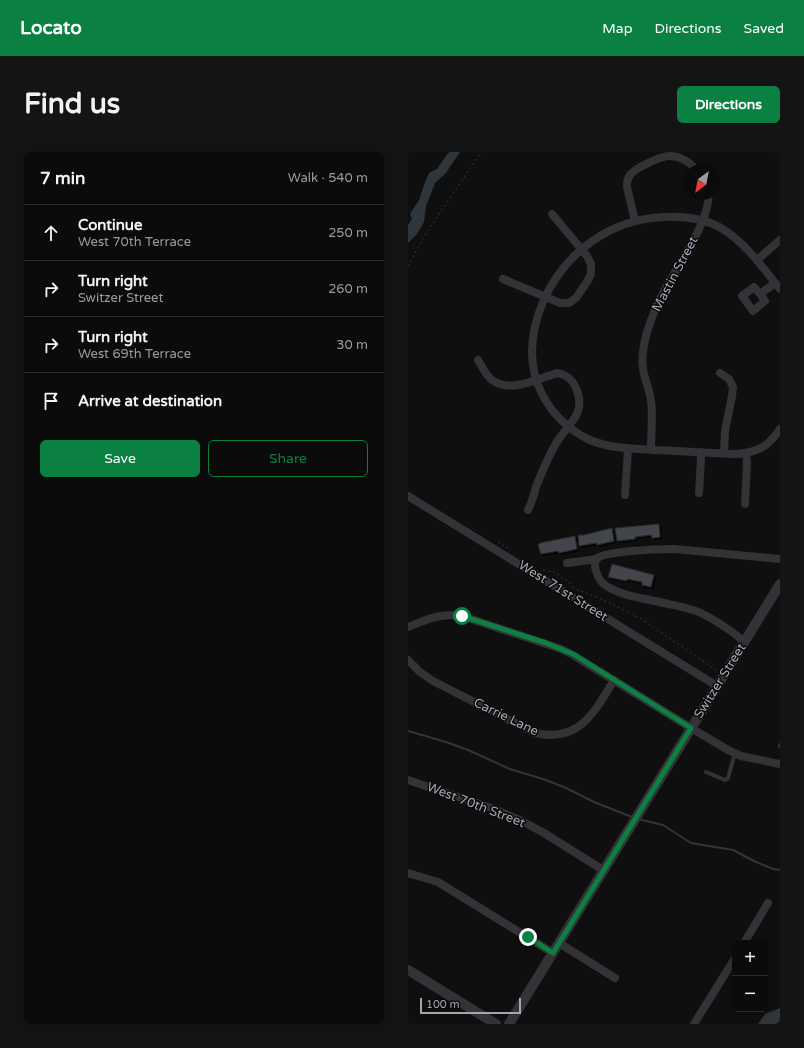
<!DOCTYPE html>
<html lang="en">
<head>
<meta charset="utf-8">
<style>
	:root { --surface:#0b0b0c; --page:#141415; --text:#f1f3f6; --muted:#9a9b9d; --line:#2b2b2d; --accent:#0b8043 }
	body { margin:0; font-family:"Varela Round",sans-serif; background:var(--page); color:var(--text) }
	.controls { position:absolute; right:12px; bottom:12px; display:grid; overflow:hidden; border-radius:6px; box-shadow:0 2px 10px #0003 }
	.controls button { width:36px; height:36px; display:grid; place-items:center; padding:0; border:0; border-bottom:1px solid var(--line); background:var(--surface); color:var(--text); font:20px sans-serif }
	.compass { position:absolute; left:276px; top:12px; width:36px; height:36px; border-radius:50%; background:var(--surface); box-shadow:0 2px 10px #0003; rotate:212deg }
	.scale { position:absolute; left:12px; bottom:10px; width:101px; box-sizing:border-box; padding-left:4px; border:2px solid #a2a7b0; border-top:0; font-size:11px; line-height:14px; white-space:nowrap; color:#a2a7b0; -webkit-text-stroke:3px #0a0a0b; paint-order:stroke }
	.stop { position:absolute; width:12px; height:12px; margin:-9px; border:3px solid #0b8043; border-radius:50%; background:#fff }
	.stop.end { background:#0b8043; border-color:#fff; box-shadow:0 1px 4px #0008 }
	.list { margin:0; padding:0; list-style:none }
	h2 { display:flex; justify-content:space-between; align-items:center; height:52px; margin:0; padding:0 16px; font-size:17px }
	h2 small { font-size:13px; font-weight:400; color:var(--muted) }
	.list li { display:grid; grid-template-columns:26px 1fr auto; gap:12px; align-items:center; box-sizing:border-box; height:56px; padding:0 16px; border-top:1px solid var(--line) }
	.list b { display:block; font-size:15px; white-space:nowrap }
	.list p { margin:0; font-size:13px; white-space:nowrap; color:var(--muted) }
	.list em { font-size:13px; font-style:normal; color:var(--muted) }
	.actions { display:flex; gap:8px; padding:12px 16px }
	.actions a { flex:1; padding:9px 0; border:1px solid var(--accent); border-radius:6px; text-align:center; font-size:14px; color:var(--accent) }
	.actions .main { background:var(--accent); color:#fff }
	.icon { flex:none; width:22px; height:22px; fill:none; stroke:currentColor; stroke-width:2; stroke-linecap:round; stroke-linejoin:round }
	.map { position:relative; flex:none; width:372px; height:872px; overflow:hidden; border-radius:6px }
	header { display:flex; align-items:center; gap:24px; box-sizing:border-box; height:56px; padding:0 20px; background:var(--accent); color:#fff }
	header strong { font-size:19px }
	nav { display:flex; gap:22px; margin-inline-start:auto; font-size:14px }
	.intro { display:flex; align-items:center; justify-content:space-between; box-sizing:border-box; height:96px; padding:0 24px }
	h1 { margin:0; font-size:28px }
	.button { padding:10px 18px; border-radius:6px; background:var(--accent); color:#fff; font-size:14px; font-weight:700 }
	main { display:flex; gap:24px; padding:0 24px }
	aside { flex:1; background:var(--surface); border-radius:6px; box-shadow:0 2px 10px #0003 }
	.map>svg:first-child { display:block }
	.water { fill:#2e363b }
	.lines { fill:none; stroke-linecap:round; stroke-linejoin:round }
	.stream { stroke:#2e363b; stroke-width:2 }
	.building { fill:#434548; stroke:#29292c; filter:url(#shadow) }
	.path { stroke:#37383c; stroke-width:1; stroke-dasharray:2 3; stroke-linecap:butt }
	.service { stroke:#333337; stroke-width:4 }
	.minor { stroke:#333337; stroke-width:8 }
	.tertiary { stroke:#333337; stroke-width:10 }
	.route { stroke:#0b8043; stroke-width:5 }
	.labels { text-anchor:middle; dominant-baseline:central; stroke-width:3; stroke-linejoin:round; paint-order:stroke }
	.street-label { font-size:13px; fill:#a2a7b0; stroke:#0a0a0b }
</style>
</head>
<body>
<header>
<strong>Locato</strong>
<nav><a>Map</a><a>Directions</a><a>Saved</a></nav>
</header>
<div class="intro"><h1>Find us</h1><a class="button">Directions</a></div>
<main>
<aside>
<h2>7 min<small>Walk · 540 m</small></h2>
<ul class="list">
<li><svg class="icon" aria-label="ahead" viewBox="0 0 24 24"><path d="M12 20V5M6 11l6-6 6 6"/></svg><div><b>Continue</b><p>West 70th Terrace</p></div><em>250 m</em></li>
<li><svg class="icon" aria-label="right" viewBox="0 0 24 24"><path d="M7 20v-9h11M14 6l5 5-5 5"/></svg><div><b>Turn right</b><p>Switzer Street</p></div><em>260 m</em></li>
<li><svg class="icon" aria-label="right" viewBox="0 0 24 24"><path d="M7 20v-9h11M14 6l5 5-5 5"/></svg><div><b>Turn right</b><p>West 69th Terrace</p></div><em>30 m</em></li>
<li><svg class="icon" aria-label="arrive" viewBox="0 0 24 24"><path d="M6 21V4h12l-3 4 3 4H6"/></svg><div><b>Arrive at destination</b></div></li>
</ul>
<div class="actions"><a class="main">Save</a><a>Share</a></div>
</aside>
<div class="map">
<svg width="372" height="872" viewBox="0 0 372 872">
	<defs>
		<filter id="shadow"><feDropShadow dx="2" dy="2" stdDeviation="0" flood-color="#0009"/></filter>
	</defs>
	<rect width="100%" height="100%" fill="#0f0f10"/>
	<!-- water -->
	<g class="water">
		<polygon points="41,0 52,0 37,22 27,31 18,54 16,70 9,82 0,91 0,73 4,67 2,62 11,48 16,33 21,21 29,17"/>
		<polygon points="372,856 372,872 350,872 357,862"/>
	</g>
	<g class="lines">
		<!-- stream -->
		<g class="stream">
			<polyline points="0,579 38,590 60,598 102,617 138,628 158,636 186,650 224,665"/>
			<polyline points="230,667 255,673 283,691 325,698 346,709 365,717 372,718"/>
		</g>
	</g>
	<!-- building -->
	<g class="building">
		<polygon points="251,372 252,385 244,386 243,383 227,385 227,387 209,389 207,376"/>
		<polygon points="204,376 206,389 189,393 188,391 171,394 170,383 176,383"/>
		<polygon points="167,384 169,397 151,401 150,399 133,402 130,393 132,391"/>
		<polygon points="204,412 246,423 243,435 234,433 234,430 219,427 219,429 200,425"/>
	</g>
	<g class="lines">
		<!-- path -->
		<g class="path">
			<polyline points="0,114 15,86 73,0"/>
			<polyline points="90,390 103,398"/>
			<polyline points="135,418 146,420 161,430 167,437 191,446 232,466 308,518"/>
		</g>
		<!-- service -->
		<g class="service">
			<polyline points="372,593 372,594"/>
			<polyline points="298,620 317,628 320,626 327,601"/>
		</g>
		<!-- minor -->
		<g class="minor">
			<path d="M227 69 219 35C219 30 219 27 222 23 227 16 253 4 261 4 272 4 282 10 288 18"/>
			<polyline points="349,108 372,88"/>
			<polyline points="95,127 152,151 161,151 168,146 179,130 183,122 183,112 179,104 144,62"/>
			<path d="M372 137C354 115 338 91 313 76 296 66 275 64 256 65 202 67 156 101 135 150 122 181 119 212 134 242 144 262 162 279 182 288 203 297 224 296 246 298 273 299 301 301 329 302 350 300 360 295 372 277"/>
			<polyline points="352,142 357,149 345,159 334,144 346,135 352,142 367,131"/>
			<path d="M70 208C74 214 77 223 84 228 103 242 130 226 150 221 159 223 164 227 168 236 180 264 157 273 146 295 139 308 133 322 128 335 126 343 124 350 120 358"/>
			<polyline points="312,221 321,227 325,235 324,244 317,279 316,301"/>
			<path d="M243 297C243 281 245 265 243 249 242 238 236 227 235 216 233 203 237 184 242 171 245 164 247 156 251 149 263 123 304 68 300 42"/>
			<polyline points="291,341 293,308 292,300"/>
			<polyline points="217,343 220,297"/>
			<polyline points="0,344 309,534"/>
			<polyline points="337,352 339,310 338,301"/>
			<polyline points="159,411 189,407"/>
			<path d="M0 475C21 467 30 461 54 464L153 497 165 503 283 576 320 598 333 604 372 612"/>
			<path d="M336 490C326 480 299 462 285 458 273 454 259 452 247 449 231 446 214 443 200 435 194 432 190 426 188 419 187 415 186 410 188 407 195 399 253 397 266 397L372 407"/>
			<path d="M0 508 12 520 25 529 127 581C171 591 186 561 206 528"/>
			<polyline points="0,628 86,657 114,669 136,681 195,718"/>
			<polyline points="0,721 30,730 145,801"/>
			<polyline points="151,791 207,826"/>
			<polyline points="336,791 360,751"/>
			<polyline points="286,872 327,806"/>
		</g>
		<!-- tertiary -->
		<g class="tertiary">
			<polyline points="0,818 88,872"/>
			<polyline points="101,872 372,432"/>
		</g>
	</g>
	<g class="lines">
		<!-- route -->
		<polyline class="route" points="54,464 138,491 165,502 283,576 145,801 120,785"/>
	</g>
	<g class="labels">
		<!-- street labels -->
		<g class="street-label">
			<text transform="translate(267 122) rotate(-62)">Mastin Street</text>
			<text transform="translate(155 439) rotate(32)">West 71st Street</text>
			<text transform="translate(312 529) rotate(-58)">Switzer Street</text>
			<text transform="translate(98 565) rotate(26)">Carrie Lane</text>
			<text transform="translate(68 653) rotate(21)">West 70th Street</text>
		</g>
	</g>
</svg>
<div class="controls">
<button>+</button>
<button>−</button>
</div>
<svg class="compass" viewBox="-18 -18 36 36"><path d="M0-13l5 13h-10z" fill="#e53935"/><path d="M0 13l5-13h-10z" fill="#9a9b9d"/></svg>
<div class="scale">100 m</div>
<div class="stop" style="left:54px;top:464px"></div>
<div class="stop end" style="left:120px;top:785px"></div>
</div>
</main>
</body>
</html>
